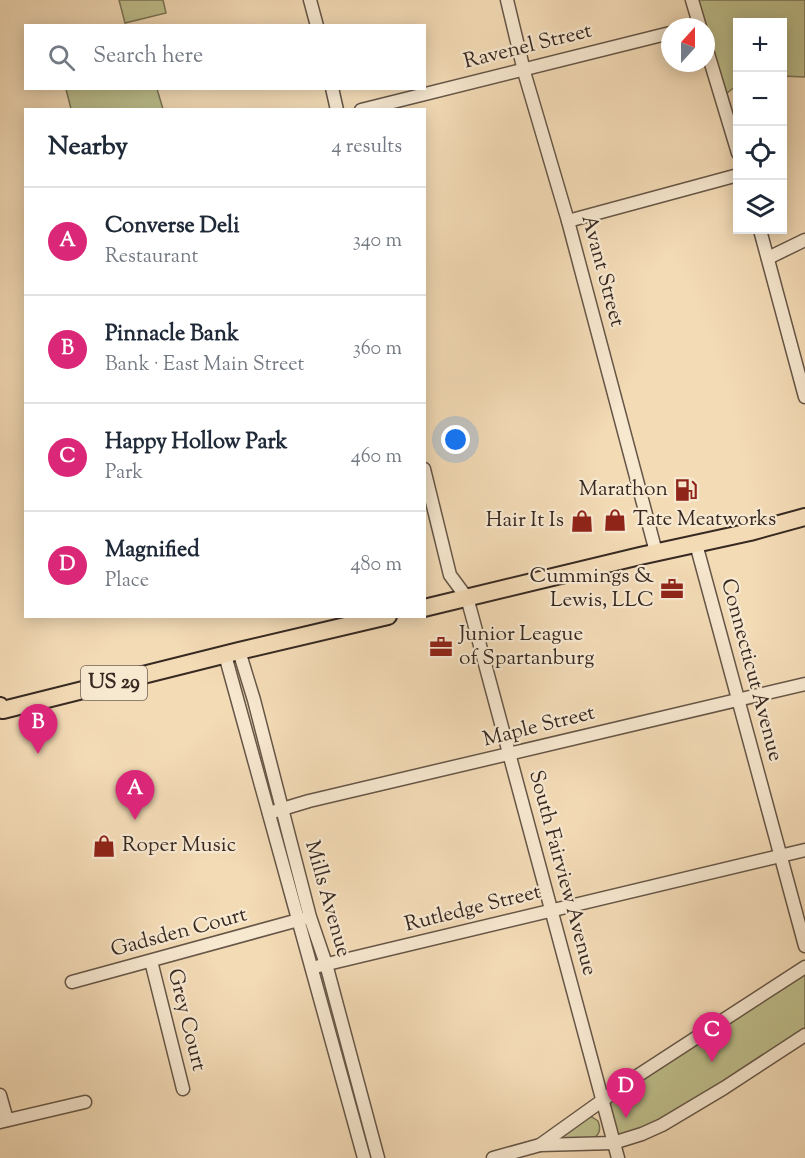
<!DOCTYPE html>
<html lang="en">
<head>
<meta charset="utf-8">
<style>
	:root { --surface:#fff; --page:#f2f2f3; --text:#1f2937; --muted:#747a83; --line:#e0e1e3; --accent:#db2777 }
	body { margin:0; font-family:"Sorts Mill Goudy",serif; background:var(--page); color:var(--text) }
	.controls { position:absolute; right:18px; top:18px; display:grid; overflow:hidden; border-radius:0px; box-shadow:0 3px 15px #0003 }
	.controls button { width:54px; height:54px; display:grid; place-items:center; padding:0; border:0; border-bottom:2px solid var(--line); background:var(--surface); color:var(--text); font:30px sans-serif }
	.compass { position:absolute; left:661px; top:18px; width:54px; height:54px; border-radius:50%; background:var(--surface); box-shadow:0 3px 15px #0003; rotate:21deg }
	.you { position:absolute; left:456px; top:440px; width:21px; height:21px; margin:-15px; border:4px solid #fff; border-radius:50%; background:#1a73e8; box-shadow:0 0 0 9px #1a73e833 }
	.badge { display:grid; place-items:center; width:39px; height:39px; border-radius:50%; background:var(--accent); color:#fff; font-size:20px; font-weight:700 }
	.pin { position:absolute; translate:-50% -50px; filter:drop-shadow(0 2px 3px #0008) }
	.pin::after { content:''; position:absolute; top:32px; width:21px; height:18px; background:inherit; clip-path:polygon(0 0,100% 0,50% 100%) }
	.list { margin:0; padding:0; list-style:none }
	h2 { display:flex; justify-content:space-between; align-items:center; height:78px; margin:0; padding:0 24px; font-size:26px }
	h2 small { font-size:20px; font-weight:400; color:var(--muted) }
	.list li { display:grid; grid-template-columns:39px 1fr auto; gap:18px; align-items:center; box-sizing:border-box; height:108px; padding:0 24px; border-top:2px solid var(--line) }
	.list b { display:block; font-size:22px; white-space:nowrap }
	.list p { margin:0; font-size:20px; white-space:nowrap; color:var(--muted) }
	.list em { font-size:20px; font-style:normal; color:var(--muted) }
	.icon { flex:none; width:33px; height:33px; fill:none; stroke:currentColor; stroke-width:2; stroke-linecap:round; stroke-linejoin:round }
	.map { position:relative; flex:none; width:805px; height:1158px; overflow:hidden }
	.search { position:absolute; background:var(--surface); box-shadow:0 3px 15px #0003; left:24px; top:24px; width:402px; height:66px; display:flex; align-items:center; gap:15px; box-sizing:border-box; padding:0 21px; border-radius:0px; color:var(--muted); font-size:22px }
	.panel { position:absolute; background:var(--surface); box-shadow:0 3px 15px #0003; left:24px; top:108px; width:402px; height:510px; border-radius:0px }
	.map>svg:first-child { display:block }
	.green { fill:#bebf8c; stroke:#7a7457; stroke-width:1.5 }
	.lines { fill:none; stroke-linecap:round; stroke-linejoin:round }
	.minor-casing { stroke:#665647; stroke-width:15 }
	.major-casing { stroke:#372922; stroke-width:20 }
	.minor { stroke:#f7e8d0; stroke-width:12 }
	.major { stroke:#f3dbb6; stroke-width:16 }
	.labels { text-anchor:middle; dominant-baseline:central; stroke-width:4.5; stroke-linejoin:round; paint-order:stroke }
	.shield { fill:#f7e8d0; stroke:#716256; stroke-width:1.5 }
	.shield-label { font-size:20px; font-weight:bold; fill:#372922 }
	.street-label { font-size:21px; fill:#372922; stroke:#f7e8d0 }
	.poi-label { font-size:21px; fill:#372922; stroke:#f7e8d0; text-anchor:end }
</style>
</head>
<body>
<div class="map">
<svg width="805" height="1158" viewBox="0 0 805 1158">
	<rect width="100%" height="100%" fill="#f3dbb6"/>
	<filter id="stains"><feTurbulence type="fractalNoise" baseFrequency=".00333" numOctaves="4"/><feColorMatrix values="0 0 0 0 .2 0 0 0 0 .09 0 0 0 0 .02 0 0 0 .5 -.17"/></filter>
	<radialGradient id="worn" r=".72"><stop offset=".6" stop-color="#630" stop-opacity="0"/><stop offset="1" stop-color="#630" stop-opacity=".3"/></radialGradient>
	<!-- green -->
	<g class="green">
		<polygon points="119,0 163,0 166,13 125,23"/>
		<polygon points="696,0 805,0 805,77 783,76 782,22 738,22 737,85 726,94"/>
		<polygon points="66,89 157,89 163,109 71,109"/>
		<polygon points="805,967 805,1036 724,1088 613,1143 602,1101"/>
		<path d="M592 1117 598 1121C607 1144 576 1141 561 1142L558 1136 585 1118Z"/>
	</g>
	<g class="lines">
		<!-- minor casing -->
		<g class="minor-casing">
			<g id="minor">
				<polyline points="310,0 317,26"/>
				<polyline points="507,0 525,75 568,221 656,552"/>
				<polyline points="692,0 700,27"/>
				<polyline points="706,47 738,153"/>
				<polyline points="332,88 337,110"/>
				<polyline points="361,110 670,33"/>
				<polyline points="568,221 738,175"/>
				<polyline points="760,230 805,397"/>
				<polyline points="768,258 805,240"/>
				<polyline points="424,469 450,575 467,598 471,612 618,1158"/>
				<polyline points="696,544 805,946"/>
				<polyline points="239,651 254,700 310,917 326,964 378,1158"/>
				<path d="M225 655C270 823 319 990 364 1158"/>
				<polyline points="269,813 309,801 805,684"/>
				<polyline points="151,961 183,1089"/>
				<polyline points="319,966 805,850"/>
				<polyline points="72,982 302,919"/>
				<polyline points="0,1095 7,1120"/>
				<polyline points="0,1122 85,1102"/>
				<polyline points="540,1145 631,1080 805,967"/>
				<polyline points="493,1158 540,1145 613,1143 642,1134 662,1125 724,1088 805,1035"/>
			</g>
		</g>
		<!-- major casing -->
		<g class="major-casing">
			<g id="major">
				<polyline points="424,608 640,556 750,532 805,517"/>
				<polyline points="0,706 3,710 239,651 388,616"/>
			</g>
		</g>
		<!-- minor -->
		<use href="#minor" class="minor"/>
		<!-- major -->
		<use href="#major" class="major"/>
	</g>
	<!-- icons -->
	<defs>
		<g id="fuel-bare" transform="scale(1.8)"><path d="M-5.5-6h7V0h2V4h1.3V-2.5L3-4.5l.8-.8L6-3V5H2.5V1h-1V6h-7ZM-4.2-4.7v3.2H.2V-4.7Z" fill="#8f2418" stroke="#f7e8d0" stroke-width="2.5" paint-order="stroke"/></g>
		<g id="shop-bare" transform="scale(1.8)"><path d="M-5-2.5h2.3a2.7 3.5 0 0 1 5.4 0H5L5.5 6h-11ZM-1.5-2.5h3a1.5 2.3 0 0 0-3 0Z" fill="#8f2418" stroke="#f7e8d0" stroke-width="2.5" paint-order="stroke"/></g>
		<g id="office-bare" transform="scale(1.8)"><path d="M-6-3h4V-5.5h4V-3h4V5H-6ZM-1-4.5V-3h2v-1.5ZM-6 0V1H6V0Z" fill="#8f2418" stroke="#f7e8d0" stroke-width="2.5" paint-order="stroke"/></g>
	</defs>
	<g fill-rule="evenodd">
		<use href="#fuel-bare" x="686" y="490"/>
		<use href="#shop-bare" x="615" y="520"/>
		<use href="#shop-bare" x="582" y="521"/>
		<use href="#office-bare" x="672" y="589"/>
		<use href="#office-bare" x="441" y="647"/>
		<use href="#shop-bare" x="104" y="846"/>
	</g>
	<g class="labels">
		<!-- shield labels -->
		<rect class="shield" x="81" y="666" width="66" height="34" rx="4.5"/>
		<g class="shield-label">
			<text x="114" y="683">US 29</text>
		</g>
		<!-- street labels -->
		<g class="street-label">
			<text transform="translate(528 47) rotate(-14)">Ravenel Street</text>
			<text transform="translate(602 271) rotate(75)">Avant Street</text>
			<text transform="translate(751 670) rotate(75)">Connecticut Avenue</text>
			<text transform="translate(539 727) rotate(-14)">Maple Street</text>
			<text transform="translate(562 873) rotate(75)">South Fairview Avenue</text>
			<text transform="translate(327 899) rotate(74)">Mills Avenue</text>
			<text transform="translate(473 909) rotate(-14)">Rutledge Street</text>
			<text transform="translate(179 933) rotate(-15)">Gadsden Court</text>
			<text transform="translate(186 1020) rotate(76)">Grey Court</text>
		</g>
		<!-- poi labels -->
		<g class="poi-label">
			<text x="668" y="490">Marathon</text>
			<text x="633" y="520" text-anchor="start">Tate Meatworks</text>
			<text x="564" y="521">Hair It Is</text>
			<text x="654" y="577">Cummings &amp;<tspan x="654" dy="24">Lewis, LLC</tspan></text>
			<text x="459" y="635" text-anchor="start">Junior League<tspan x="459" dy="24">of Spartanburg</tspan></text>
			<text x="122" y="846" text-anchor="start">Roper Music</text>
		</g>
	</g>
	<rect width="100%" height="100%" filter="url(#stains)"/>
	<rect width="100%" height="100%" fill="url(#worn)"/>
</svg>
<div class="controls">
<button>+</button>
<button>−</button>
<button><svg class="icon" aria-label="locate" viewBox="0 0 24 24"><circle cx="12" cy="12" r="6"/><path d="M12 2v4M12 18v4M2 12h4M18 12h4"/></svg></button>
<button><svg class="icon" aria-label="layers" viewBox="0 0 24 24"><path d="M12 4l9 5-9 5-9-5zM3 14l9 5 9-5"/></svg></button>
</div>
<svg class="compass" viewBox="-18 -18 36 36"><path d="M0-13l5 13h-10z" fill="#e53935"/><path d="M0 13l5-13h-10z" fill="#747a83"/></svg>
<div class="you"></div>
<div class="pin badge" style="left:135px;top:820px">A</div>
<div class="pin badge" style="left:38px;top:754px">B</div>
<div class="pin badge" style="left:712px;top:1062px">C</div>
<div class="pin badge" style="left:626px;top:1118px">D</div>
<div class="search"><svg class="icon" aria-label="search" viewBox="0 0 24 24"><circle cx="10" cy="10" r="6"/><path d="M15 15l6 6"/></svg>Search here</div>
<section class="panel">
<h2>Nearby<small>4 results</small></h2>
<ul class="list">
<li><span class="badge">A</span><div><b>Converse Deli</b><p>Restaurant</p></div><em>340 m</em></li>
<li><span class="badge">B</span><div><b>Pinnacle Bank</b><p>Bank · East Main Street</p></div><em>360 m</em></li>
<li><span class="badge">C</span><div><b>Happy Hollow Park</b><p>Park</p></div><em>460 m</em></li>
<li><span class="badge">D</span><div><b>Magnified</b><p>Place</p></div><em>480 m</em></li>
</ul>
</section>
</div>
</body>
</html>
